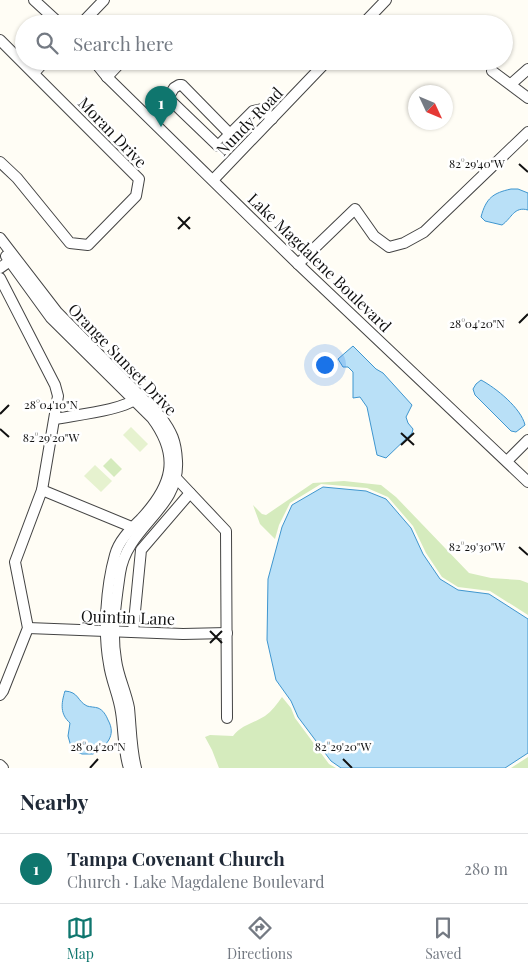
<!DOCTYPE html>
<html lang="en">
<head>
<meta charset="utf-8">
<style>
	:root { --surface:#fff; --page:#f6f6f7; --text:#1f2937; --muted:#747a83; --line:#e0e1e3; --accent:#0f766e }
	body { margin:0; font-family:"Playfair Display",serif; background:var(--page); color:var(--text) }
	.compass { position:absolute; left:408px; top:85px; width:45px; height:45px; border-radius:50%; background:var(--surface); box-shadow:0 1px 4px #0004; rotate:134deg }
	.you { position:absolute; left:324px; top:364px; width:18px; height:18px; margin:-12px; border:4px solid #fff; border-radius:50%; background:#1a73e8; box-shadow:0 0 0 8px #1a73e833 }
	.badge { display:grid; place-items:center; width:32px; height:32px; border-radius:50%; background:var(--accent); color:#fff; font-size:16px; font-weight:700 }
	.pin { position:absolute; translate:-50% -41px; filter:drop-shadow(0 1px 2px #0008) }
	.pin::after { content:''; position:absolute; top:26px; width:18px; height:15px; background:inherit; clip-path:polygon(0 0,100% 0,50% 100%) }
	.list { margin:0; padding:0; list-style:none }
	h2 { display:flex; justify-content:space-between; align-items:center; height:65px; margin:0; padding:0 20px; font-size:21px }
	h2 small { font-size:16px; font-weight:400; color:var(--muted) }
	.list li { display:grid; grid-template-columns:32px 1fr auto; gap:15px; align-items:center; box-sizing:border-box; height:70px; padding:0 20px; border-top:1px solid var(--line) }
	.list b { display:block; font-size:19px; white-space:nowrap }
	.list p { margin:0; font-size:16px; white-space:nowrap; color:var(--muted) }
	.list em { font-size:16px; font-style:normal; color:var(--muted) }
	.icon { flex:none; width:28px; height:28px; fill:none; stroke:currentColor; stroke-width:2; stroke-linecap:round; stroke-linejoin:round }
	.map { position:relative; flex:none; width:528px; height:768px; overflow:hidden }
	.search { position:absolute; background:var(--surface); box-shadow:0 1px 4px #0004; left:15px; right:15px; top:15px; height:55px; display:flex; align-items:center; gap:12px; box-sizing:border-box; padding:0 18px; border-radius:28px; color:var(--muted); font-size:19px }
	.sheet { height:135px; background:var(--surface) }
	nav { display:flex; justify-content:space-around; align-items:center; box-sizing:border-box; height:70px; border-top:1px solid var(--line); background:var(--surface); font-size:14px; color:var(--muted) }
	nav a { display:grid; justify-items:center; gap:2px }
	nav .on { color:var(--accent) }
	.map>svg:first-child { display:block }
	.green { fill:#d5ebbd }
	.pitch { fill:#e6f2cf }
	.water { fill:#b9e0f7; stroke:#3f96cf }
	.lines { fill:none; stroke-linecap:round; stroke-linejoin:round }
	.minor-casing { stroke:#444; stroke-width:12 }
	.minor { stroke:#fff; stroke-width:10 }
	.ticks { fill:none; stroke:#111; stroke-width:2 }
	.labels { text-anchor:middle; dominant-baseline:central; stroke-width:5; stroke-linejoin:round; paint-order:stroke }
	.street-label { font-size:16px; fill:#111; stroke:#fff }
	.ticks-label { font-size:12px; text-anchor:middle; fill:#111; stroke:#fff; stroke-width:5; stroke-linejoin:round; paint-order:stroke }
</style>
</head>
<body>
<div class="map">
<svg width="528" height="768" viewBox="0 0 528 768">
	<rect width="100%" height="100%" fill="#fffdf5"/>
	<!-- green -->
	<g class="green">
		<polygon points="111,458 122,469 114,477 103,466"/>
		<polygon points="344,481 381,485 396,497 469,573 491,578 520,580 528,583 528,615 490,591 458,587 442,577 426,553 413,526 388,497 367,488 321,484 290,503 279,525 275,539 260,524 253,505 262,514 266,515 313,483"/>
		<path d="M282 697 291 708 295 718 329 764 336 768H219L212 750 205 737 210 735 233 736C241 725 254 723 265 716 272 711 277 704 282 697Z"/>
		<polygon points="528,757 528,768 511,768"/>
	</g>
	<!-- pitch -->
	<g class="pitch">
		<polygon points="131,427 148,444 140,452 123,435"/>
		<polygon points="95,465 112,481 101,492 84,476"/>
	</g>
	<!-- water -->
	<g class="water">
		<path d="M511 189H518L528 193V210C514 206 512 218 502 225L485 221 481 217C486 198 493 193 511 189Z"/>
		<polygon points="353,346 376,369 383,373 412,405 406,417 408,423 413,429 412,433 386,458 377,455 367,407 360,397 353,398 353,372 348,367 343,367 338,359"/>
		<path d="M481 380C496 388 521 408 525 425L516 432 511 431 475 395 473 389 476 384Z"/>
		<polygon points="323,487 366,491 386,499 411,528 423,554 440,579 458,590 489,594 528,619 528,753 505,768 341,768 331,761 298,717 291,701 276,680 267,640 268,579 282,527 292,505"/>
		<path d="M65 691C79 692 77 701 87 706 90 707 95 707 98 708 103 710 106 715 108 720 117 736 106 746 93 754H82L72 750 68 736 70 723C60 714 61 704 65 691Z"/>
	</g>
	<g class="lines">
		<!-- minor casing -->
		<g class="minor-casing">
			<g id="minor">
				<polyline points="34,0 60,24"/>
				<polyline points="81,24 104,0"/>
				<polyline points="363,24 386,0"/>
				<polyline points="0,40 139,179 136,196 88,245 70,243 17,178 0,162"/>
				<polyline points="94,61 107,77 298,264 528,482"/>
				<polyline points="492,71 528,98"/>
				<polyline points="34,73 45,61"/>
				<polyline points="107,77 122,61"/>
				<polyline points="511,84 528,69"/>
				<polyline points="168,98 218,146 253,111 262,109 272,119"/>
				<polyline points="149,117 168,98 174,88 179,85 182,85 230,134"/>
				<polyline points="213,180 327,61"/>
				<path d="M0 238 57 312 160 416C172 432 176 441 177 461 180 509 127 526 120 573 116 601 111 632 116 660 118 676 126 692 129 708 131 728 131 749 136 768"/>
				<path d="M6 256 51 318 152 418C181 457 172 486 141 519 131 529 119 540 115 555 106 587 103 632 109 664 111 680 119 696 121 712 124 730 123 750 129 768"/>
				<polyline points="298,264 355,209 374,236 389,247 404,243 424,232 528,132"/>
				<polyline points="0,268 14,258"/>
				<polyline points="0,278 55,385 58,396 42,490 15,562 28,628 3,691 0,695"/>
				<path d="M55 419C75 415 126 410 138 397"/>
				<polyline points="507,461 528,440"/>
				<polyline points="173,477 177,479 226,531 227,718"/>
				<polyline points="42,490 139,530"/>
				<polyline points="28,628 183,634 227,633"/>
				<polyline points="133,632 141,550 190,493"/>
				<polyline points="0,765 3,768"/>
			</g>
		</g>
		<!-- minor -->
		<use href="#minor" class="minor"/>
	</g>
	<!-- ticks -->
	<path class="ticks" d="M519 164 528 172M178 217 190 229M178 229 190 217M519 323 528 314M0 414 9 405M0 429 9 437M401 433 414 445M401 445 414 433M519 547 528 555M210 631 222 643M210 643 222 631M343 759 352 768M90 768 98 759"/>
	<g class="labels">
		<!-- street labels -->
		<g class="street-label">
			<text transform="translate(249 121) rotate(-46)">Nundy Road</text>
			<text transform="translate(113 132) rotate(46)">Moran Drive</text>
			<text transform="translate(320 262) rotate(44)">Lake Magdalene Boulevard</text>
			<text transform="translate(123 359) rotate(46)">Orange Sunset Drive</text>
			<text transform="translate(128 617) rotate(2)">Quintin Lane</text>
		</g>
	</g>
	<g class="ticks-label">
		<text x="477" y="168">82°29'40"W</text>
		<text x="477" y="328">28°04'20"N</text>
		<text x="51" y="409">28°04'10"N</text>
		<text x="51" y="442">82°29'20"W</text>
		<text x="477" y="551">82°29'30"W</text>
		<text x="98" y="751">28°04'20"N</text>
		<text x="343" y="751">82°29'20"W</text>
	</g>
</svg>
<svg class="compass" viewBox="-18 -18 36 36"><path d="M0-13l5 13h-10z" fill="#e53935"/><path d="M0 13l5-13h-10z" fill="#747a83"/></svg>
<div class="you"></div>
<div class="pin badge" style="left:161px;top:127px">1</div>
<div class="search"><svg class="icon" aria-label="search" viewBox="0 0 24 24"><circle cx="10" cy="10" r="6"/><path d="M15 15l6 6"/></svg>Search here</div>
</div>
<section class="sheet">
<h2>Nearby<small></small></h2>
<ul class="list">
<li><span class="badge">1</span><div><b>Tampa Covenant Church</b><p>Church · Lake Magdalene Boulevard</p></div><em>280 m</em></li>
</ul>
</section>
<nav>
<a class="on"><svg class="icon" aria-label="map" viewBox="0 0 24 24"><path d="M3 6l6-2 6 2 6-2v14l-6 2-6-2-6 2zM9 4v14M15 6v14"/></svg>Map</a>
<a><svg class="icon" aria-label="directions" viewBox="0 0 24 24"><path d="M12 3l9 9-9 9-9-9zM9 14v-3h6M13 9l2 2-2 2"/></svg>Directions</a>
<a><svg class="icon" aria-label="saved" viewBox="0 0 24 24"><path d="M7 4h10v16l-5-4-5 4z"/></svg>Saved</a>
</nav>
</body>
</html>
